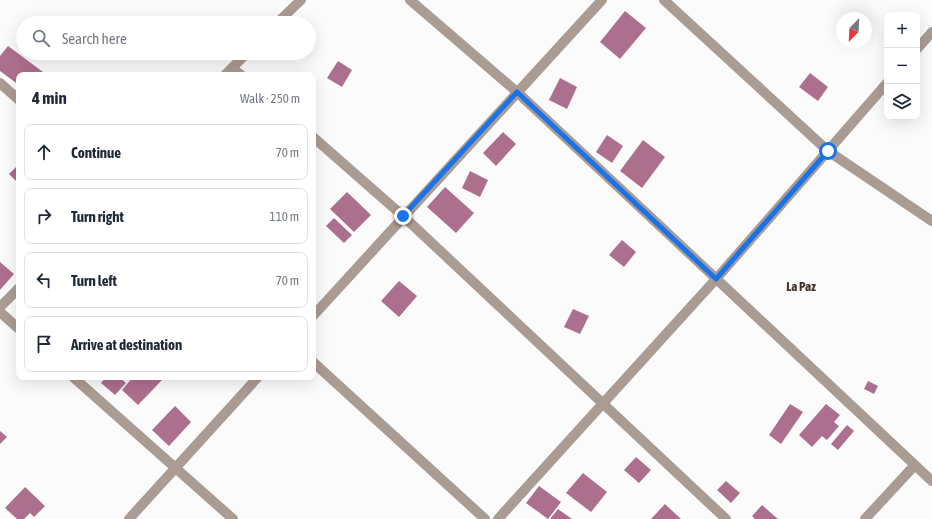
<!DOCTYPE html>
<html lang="en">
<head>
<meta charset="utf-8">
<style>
	:root { --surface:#fff; --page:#f6f6f7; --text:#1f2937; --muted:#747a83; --line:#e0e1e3 }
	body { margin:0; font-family:"Asap Condensed",sans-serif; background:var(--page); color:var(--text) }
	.controls { position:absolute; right:12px; top:12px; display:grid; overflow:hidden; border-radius:8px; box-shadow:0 4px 16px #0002 }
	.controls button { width:36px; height:36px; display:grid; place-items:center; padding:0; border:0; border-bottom:1px solid var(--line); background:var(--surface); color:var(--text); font:20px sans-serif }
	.compass { position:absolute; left:836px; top:12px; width:36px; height:36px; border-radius:50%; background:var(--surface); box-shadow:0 4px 16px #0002; rotate:204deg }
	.stop { position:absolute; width:12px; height:12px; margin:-9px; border:3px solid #1a73e8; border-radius:50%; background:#fff }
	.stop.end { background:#1a73e8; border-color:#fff; box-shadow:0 1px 4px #0008 }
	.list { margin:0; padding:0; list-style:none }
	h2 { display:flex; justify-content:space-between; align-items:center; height:52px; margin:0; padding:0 16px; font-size:17px }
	h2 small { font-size:13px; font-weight:400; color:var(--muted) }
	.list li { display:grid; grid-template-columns:26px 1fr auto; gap:12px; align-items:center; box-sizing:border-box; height:56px; margin:0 8px 8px; padding:0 8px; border:1px solid var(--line); border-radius:8px }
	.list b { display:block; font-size:15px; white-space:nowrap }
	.list em { font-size:13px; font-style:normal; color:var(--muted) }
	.icon { flex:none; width:22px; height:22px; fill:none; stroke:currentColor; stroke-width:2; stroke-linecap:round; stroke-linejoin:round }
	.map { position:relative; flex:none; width:932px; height:519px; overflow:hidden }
	.search { position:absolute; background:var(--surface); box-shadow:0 4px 16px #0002; left:16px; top:16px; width:300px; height:44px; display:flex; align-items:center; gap:10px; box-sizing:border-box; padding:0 14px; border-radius:22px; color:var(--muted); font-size:15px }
	.panel { position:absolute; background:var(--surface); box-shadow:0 4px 16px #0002; left:16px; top:72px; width:300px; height:308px; border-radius:8px }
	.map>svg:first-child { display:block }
	.building { fill:#ad6f8e }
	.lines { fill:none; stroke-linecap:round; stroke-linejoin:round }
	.minor { stroke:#aa9b93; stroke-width:10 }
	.route { stroke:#1a73e8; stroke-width:5 }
	.labels { text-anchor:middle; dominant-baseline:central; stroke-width:3.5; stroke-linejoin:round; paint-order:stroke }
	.neighbourhood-label { font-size:13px; font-weight:bold; fill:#42332d; stroke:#fbfbfb }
</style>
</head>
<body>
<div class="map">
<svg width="932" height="519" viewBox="0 0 932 519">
	<rect width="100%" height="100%" fill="#fbfbfb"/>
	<!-- building -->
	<g class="building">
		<polygon points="625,11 646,28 620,59 600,42"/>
		<polygon points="8,46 43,72 41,75 19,75 19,85 0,71 0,56"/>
		<polygon points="338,61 352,70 342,87 327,78"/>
		<polygon points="810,73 828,87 818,101 799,87"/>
		<polygon points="560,78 577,87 567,109 549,100"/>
		<polygon points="503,132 516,144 496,166 483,153"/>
		<polygon points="607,135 623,146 612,163 596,152"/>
		<polygon points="643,140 665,157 642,188 620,171"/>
		<polygon points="19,164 19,184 9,174"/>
		<polygon points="470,171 488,180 480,197 462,188"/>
		<polygon points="445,187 474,213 456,233 427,207"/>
		<polygon points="347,192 371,215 354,232 330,209"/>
		<polygon points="334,218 352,235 344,243 326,226"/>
		<polygon points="622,240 636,252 624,267 609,255"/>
		<polygon points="0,262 14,274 0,290"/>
		<polygon points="399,281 417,296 399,317 381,301"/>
		<polygon points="573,309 589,316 580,334 564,327"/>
		<polygon points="106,377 119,377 126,383 115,395 101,383"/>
		<polygon points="133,377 159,377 162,380 138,405 122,390"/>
		<polygon points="868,381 878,386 874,394 864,389"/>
		<polygon points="790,404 803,412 781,444 769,435"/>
		<polygon points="826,404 840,415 834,422 839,426 827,440 822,436 812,447 799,435"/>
		<polygon points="175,406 191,422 169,446 152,430"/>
		<polygon points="847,425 854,431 838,450 831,444"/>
		<polygon points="0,431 7,437 0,444"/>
		<polygon points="636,457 651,470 639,483 624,470"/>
		<polygon points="583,473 607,492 591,512 566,493"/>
		<polygon points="726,481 740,493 731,503 717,490"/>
		<polygon points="539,486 561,502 548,519 526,503"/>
		<polygon points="25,487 45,506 34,517 30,513 24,519 17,519 5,508"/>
		<polygon points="665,504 681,519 651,519"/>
		<polygon points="762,505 778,519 755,519 752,516"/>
		<polygon points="558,509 572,519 550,519"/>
	</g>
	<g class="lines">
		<!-- minor -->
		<g class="minor">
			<polyline points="410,0 517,92 932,481"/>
			<polyline points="664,0 828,151 932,221"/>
			<polyline points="277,23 301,0"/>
			<polyline points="917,49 932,32"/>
			<polyline points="232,68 241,75"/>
			<polyline points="225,75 247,53"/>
			<polyline points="0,83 19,100"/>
			<polyline points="313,137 403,216 726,519"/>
			<polyline points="0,307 19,288"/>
			<polyline points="0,312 19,329"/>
			<polyline points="313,316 602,0"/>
			<polyline points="313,362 485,519"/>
			<polyline points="73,377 233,519"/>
			<polyline points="129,519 258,377"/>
			<polyline points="498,519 716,279 887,83"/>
			<polyline points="865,519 914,466"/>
		</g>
	</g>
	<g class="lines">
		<!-- route -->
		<polyline class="route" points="403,216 517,92 716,279 828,151"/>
	</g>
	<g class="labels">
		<!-- neighbourhood labels -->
		<g class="neighbourhood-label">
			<text x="801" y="286">La Paz</text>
		</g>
	</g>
</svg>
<div class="controls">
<button>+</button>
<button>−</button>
<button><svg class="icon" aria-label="layers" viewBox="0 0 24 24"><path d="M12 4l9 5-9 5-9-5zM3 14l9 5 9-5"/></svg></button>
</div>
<svg class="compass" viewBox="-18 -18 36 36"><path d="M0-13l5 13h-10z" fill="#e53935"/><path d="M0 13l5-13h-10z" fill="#747a83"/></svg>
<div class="stop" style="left:828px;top:151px"></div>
<div class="stop end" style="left:403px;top:216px"></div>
<div class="search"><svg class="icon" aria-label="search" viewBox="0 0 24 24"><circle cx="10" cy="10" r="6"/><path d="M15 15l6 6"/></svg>Search here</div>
<section class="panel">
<h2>4 min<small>Walk · 250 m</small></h2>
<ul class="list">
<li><svg class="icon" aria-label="ahead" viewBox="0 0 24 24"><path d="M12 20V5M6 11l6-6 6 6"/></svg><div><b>Continue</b></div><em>70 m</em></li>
<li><svg class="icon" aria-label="right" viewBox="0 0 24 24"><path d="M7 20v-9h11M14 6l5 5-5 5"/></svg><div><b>Turn right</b></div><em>110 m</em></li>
<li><svg class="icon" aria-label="left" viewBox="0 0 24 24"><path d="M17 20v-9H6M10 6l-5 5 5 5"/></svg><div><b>Turn left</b></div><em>70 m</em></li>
<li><svg class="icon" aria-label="arrive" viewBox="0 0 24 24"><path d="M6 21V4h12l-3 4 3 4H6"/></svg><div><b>Arrive at destination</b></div></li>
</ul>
</section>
</div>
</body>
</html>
